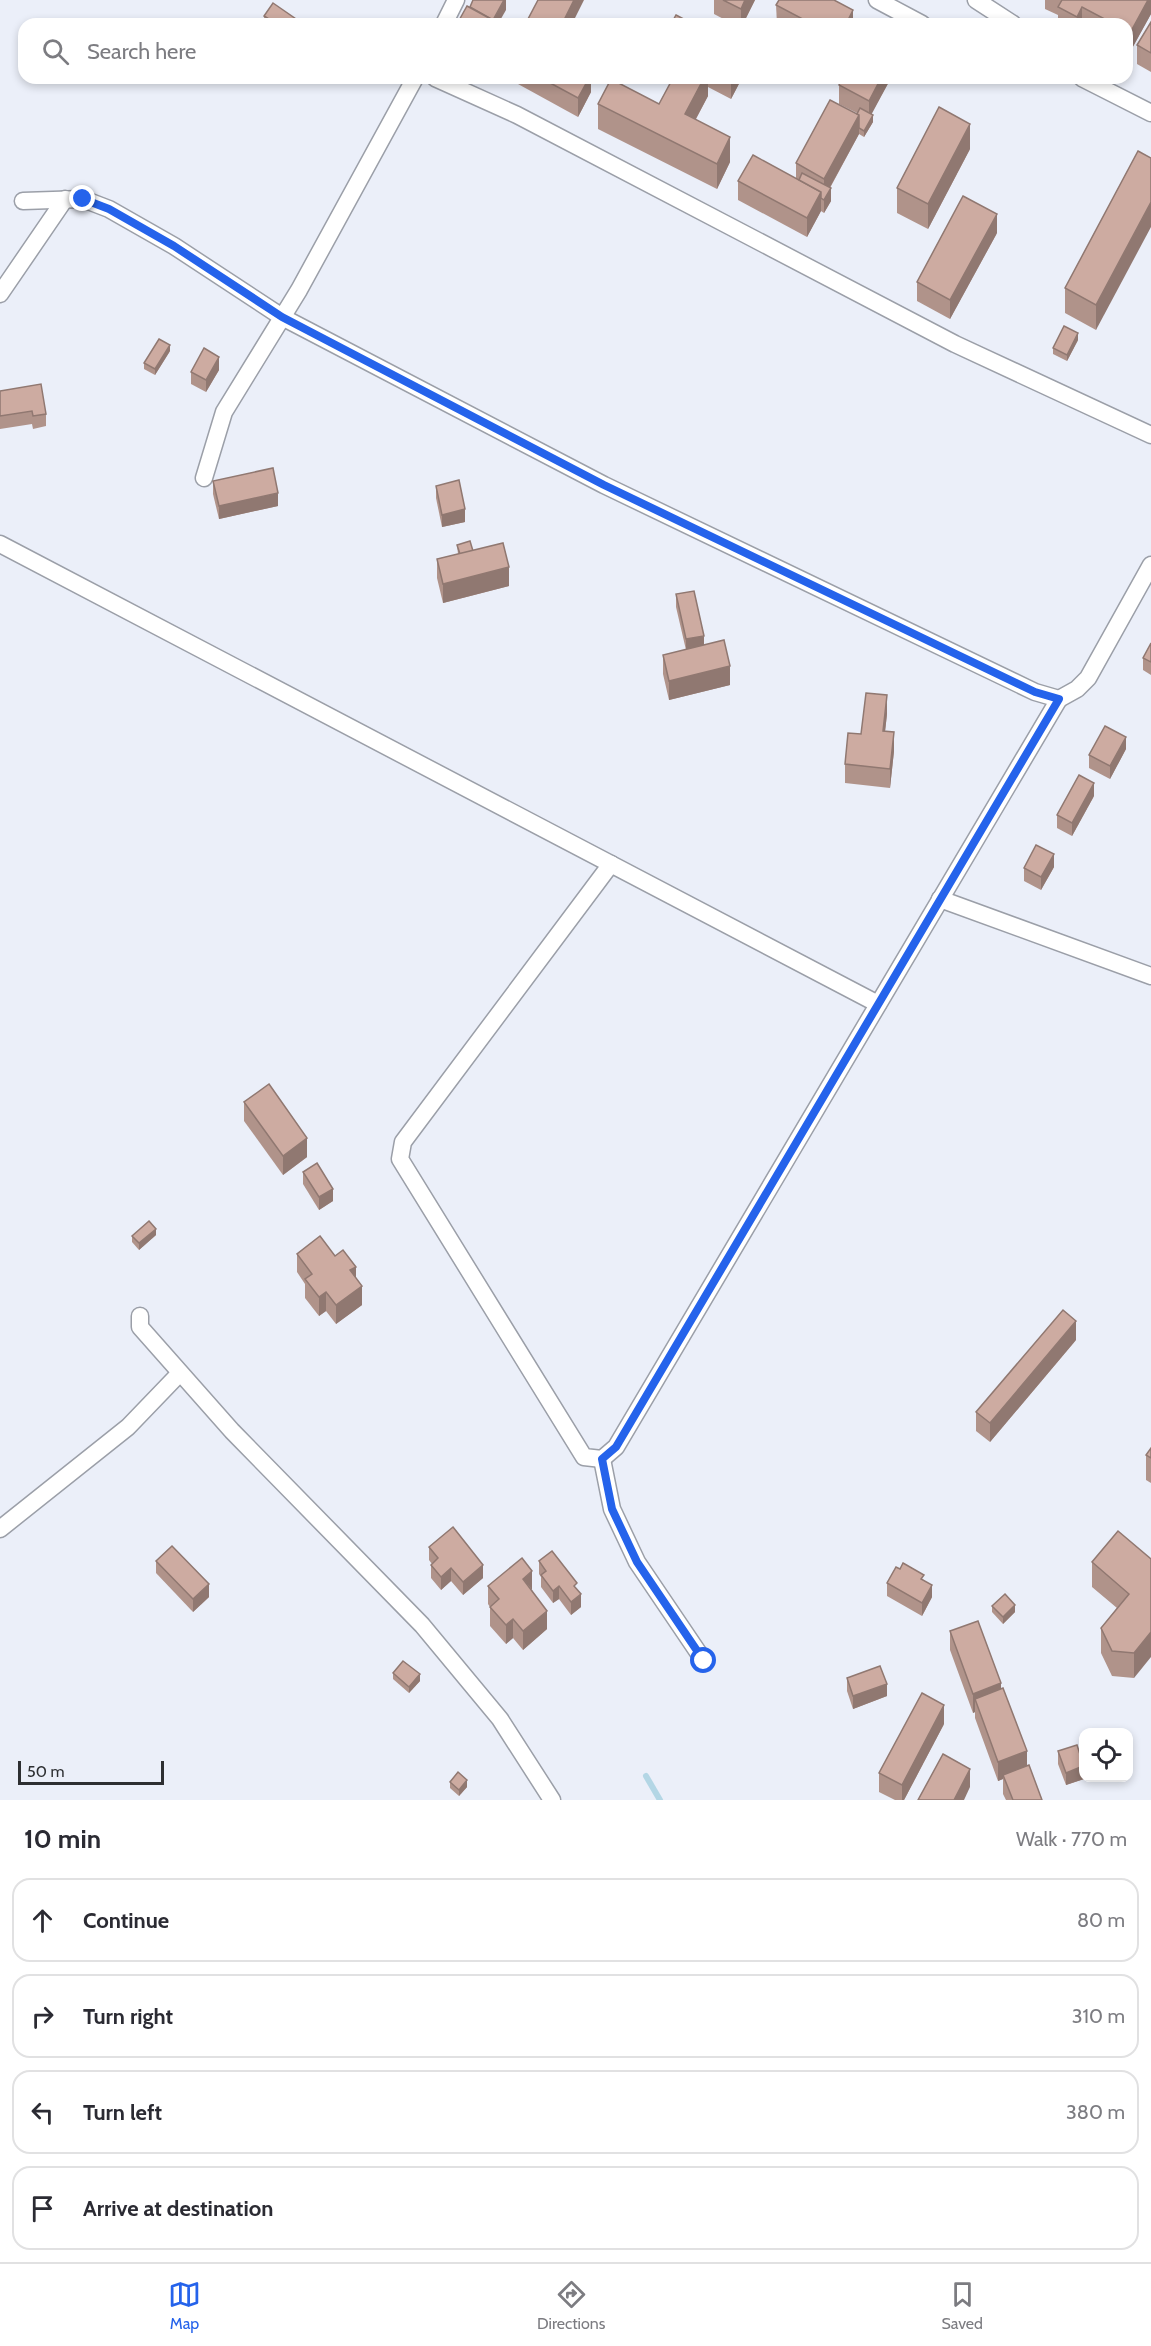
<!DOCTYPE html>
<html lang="en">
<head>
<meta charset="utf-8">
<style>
	:root { --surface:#fff; --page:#f7f7f7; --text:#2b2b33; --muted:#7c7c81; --line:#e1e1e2; --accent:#2563eb }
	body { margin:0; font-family:Cabin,sans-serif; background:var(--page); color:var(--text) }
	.controls { position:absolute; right:18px; bottom:18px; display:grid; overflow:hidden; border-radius:12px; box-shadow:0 3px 9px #0003 }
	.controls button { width:54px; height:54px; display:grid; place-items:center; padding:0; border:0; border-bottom:2px solid var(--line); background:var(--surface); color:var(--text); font:30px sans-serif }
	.scale { position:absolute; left:18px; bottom:15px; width:146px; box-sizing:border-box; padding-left:6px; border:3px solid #2d2f32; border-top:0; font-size:16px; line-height:21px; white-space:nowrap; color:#2d2f32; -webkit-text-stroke:4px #ebeff9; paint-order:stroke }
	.stop { position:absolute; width:18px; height:18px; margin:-14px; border:4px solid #2563eb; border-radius:50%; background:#fff }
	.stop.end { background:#2563eb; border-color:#fff; box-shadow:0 2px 6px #0008 }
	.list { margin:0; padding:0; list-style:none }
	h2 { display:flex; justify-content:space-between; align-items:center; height:78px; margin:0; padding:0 24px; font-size:26px }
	h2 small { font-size:20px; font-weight:400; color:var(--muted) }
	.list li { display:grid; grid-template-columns:39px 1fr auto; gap:18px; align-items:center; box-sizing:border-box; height:84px; margin:0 12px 12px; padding:0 12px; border:2px solid var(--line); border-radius:18px }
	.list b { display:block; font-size:22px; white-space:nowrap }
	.list em { font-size:20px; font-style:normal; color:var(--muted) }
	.icon { flex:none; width:33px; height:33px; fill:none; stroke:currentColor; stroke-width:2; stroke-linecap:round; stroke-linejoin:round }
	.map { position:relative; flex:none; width:1151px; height:1800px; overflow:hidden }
	.search { position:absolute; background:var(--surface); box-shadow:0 3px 9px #0003; left:18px; right:18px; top:18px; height:66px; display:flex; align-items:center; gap:15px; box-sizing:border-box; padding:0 21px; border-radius:18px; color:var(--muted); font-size:22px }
	.sheet { height:462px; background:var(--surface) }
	nav { display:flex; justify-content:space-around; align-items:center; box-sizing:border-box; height:84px; border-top:2px solid var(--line); background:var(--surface); font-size:16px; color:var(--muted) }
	nav a { display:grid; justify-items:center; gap:3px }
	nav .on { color:var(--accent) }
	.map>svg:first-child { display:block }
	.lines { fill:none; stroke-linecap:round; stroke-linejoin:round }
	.stream { stroke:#b3d6e5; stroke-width:6 }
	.minor-casing { stroke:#9b9fa8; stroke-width:19 }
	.minor { stroke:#fff; stroke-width:16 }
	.wall { fill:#b0938a }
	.shaded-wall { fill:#907871 }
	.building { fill:#cdaba1; stroke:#907871; stroke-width:1.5 }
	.route { stroke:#2563eb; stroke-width:8 }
</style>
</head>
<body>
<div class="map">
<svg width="1151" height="1800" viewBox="0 0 1151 1800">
	<rect width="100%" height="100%" fill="#ebeff9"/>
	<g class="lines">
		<!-- stream -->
		<polyline class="stream" points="646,1776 660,1800"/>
		<!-- minor casing -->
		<g class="minor-casing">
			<g id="minor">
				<polyline points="877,0 922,24"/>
				<polyline points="976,0 1013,24"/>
				<polyline points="444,24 456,0"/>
				<polyline points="435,78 517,115 955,344 1151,435"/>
				<polyline points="1082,78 1151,113"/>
				<polyline points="23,201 83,199 109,209 174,246 282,317 604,485 1035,692 1059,699 1077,689 1088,678 1151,565"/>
				<polyline points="0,294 65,199"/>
				<polyline points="204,478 224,412 299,290 415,78"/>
				<polyline points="0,544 878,1004"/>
				<polyline points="611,864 403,1142 400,1159 584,1457 602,1459 616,1447 1059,699"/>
				<polyline points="940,899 1151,976"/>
				<polyline points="140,1316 140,1327 232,1431 422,1625 500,1719 552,1800"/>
				<polyline points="602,1459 612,1509 637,1562 704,1661"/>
				<polyline points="0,1529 128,1427 179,1374"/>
			</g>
		</g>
		<!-- minor -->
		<use href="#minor" class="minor"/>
	</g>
	<!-- wall -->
	<g class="wall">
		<polygon points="714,0 755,0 743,24 733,24 714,14"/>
		<polygon points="1045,0 1151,0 1151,14 1130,52 1127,50 1127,24 1058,24 1058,15 1045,9"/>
		<polygon points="776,5 853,24 777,24"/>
		<polygon points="264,16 296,24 264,24"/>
		<polygon points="1151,22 1151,72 1137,64 1137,45"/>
		<polygon points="507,78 591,78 591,92 578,117"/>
		<polygon points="673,78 742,78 731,99 708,87 708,96 696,119 730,162 717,189 598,129 598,104 659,104"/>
		<polygon points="891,78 871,114 873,122 864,137 859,134 830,188 831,201 824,213 821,211 807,237 738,200 738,181 796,178 796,163 857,114 857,113 839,104 839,85"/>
		<polygon points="970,149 928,229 897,213 897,188"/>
		<polygon points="1138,151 1096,330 1065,313 1065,288"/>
		<polygon points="997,233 950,319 917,301 917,282"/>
		<polygon points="1078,340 1067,361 1053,354 1053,348"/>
		<polygon points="170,351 155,375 144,369 144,363"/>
		<polygon points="219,370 206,392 191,384 191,372"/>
		<polygon points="0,391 46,414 46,426 33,429 32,424 0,429"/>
		<polygon points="213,481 278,506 219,519 213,494"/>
		<polygon points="436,486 465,522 442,527 436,498"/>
		<polygon points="457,545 473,551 509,586 443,603 437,578 437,559 458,554"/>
		<polygon points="676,594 704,645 730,685 669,700 663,674 663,655 686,650 676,607"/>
		<polygon points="1151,643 1151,675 1143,670 1143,658"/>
		<polygon points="887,714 885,731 894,751 890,788 845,783 845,764 861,734"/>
		<polygon points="1126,749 1110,779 1089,768 1089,755"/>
		<polygon points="1094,796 1072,836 1057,828 1057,815"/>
		<polygon points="1054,867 1041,890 1024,881 1024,868"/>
		<polygon points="244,1102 307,1157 283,1175 244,1121"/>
		<polygon points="303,1172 333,1201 319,1210 303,1184"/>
		<polygon points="156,1235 139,1250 132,1242 132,1236"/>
		<polygon points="297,1254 335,1256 356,1277 362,1305 336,1324 326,1311 319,1316 305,1298 305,1284 297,1272"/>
		<polygon points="1076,1340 990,1442 976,1431 976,1412"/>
		<polygon points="1151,1448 1151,1483 1146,1480 1146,1455"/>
		<polygon points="429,1547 483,1578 463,1595 451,1581 441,1590 431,1578 431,1565 432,1564 429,1560"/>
		<polygon points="1151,1559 1134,1678 1112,1676 1101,1653 1101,1628 1117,1608 1092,1587 1092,1562"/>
		<polygon points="156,1561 209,1597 193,1612 156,1573"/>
		<polygon points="539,1561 581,1607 571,1615 559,1599 553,1603 541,1587 541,1577 539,1574"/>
		<polygon points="900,1569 924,1580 932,1597 922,1616 887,1596 887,1583"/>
		<polygon points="488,1586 532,1590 547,1629 523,1650 513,1638 506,1644 490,1626 490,1607 488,1604"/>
		<polygon points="992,1606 1015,1612 1003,1624 992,1612"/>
		<polygon points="950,1631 1001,1689 1027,1766 1042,1800 1006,1800 1003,1794 1003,1779 998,1781 975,1718 975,1712 973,1713 950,1650"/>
		<polygon points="393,1673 420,1681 409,1693 393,1679"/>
		<polygon points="847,1678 887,1696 853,1709 847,1691"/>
		<polygon points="944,1724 904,1800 895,1800 879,1792 879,1773"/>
		<polygon points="1058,1751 1084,1778 1084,1779 1066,1785 1058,1764"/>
		<polygon points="450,1782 467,1787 459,1796 450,1788"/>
	</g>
	<!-- shaded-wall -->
	<g class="shaded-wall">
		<polygon points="504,0 506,0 506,10 498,24 491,24"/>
		<polygon points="574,0 584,0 572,24 562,24"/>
		<polygon points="745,0 755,0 743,24 741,24 741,9"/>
		<polygon points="1148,0 1151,0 1151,14 1130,52 1130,33"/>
		<polygon points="1082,7 1082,24 1077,24 1077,17"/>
		<polygon points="853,10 853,24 846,24"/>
		<polygon points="589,78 591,78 591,92 578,117 578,98"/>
		<polygon points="704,78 708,78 708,96 685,139 685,114"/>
		<polygon points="732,78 742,78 731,99 731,80"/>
		<polygon points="881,78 891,78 869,119 869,101"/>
		<polygon points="859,115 859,134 824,198 824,179"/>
		<polygon points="873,115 873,122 864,137 864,131"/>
		<polygon points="970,124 970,149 928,229 928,204"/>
		<polygon points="730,137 730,162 717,189 717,164"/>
		<polygon points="831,188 831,201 824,213 824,200"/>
		<polygon points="821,192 821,211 807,237 807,218"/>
		<polygon points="1151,202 1151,227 1096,330 1096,305"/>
		<polygon points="997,214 997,233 950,319 950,300"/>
		<polygon points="1078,333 1078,340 1067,361 1067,355"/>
		<polygon points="170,345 170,351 155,375 155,369"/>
		<polygon points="219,357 219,370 206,392 206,380"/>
		<polygon points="278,493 278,506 219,519 219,506"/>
		<polygon points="465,509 465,522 442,527 442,515"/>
		<polygon points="509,567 509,586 443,603 443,584"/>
		<polygon points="704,636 704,648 686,652 686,639"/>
		<polygon points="730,666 730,685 669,700 669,681"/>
		<polygon points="887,695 887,714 883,750 883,731"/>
		<polygon points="894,732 894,751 890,788 890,769"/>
		<polygon points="1126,737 1126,749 1110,779 1110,766"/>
		<polygon points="1094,783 1094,796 1072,836 1072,823"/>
		<polygon points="1054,854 1054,867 1041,890 1041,877"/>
		<polygon points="307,1138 307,1157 283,1175 283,1156"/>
		<polygon points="333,1189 333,1201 319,1210 319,1197"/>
		<polygon points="156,1229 156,1235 139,1250 139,1243"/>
		<polygon points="356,1267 356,1286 350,1270"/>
		<polygon points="362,1286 362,1305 336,1324 336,1305"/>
		<polygon points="326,1292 326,1311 319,1316 319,1297"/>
		<polygon points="1076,1321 1076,1340 990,1442 990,1423"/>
		<polygon points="483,1565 483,1578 463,1595 463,1582"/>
		<polygon points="451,1568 451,1581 441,1590 441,1577"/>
		<polygon points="532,1571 532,1590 523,1579"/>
		<polygon points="209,1584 209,1597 193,1612 193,1599"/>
		<polygon points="932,1585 932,1597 922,1616 922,1603"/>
		<polygon points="559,1586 559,1599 553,1603 553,1591"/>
		<polygon points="581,1594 581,1607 571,1615 571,1602"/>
		<polygon points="1015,1605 1015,1612 1003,1624 1003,1617"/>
		<polygon points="547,1611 547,1629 523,1650 523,1631"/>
		<polygon points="513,1619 513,1638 506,1644 506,1625"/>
		<polygon points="1151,1632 1151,1657 1134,1678 1134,1653"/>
		<polygon points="420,1674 420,1681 409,1693 409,1687"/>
		<polygon points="1001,1683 1001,1702 975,1699 975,1712 973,1713 973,1694"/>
		<polygon points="887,1684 887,1696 853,1709 853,1696"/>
		<polygon points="944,1705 944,1724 904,1800 902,1800 902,1785"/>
		<polygon points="1027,1751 1027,1770 1003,1775 1003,1779 998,1781 998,1762"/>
		<polygon points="1083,1766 1084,1779 1066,1785 1066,1773"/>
		<polygon points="970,1769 970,1787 964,1800 954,1800"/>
		<polygon points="467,1780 467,1787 459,1796 459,1790"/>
	</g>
	<!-- building -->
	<g class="building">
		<polygon points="473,0 504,0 493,20 470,7"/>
		<polygon points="538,0 574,0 562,24 534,24 527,21"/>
		<polygon points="723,0 745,0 741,9"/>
		<polygon points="779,0 834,0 853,10 846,24 812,24 776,5"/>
		<polygon points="1062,0 1148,0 1130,33 1127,31 1127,24 1114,24 1082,7 1077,17 1058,7"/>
		<polygon points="273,3 296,19 293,24 277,24 264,16"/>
		<polygon points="467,6 500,24 457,24"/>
		<polygon points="676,15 693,24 671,24"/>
		<polygon points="874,21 880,24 872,24"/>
		<polygon points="1151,22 1151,53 1137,45"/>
		<polygon points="541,78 589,78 578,98"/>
		<polygon points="673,78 704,78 685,114 730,137 717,164 598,104 611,79 659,104"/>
		<polygon points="842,78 881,78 869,101 839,85"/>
		<polygon points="830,100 859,115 824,179 796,163"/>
		<polygon points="939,107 970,124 928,204 897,188"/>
		<polygon points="860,108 873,115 864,131 859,128 859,115 857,114"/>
		<polygon points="1138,151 1151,158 1151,202 1096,305 1065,288"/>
		<polygon points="753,155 821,192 807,218 738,181"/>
		<polygon points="802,173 831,188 824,200 821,198 821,192 799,180"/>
		<polygon points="963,196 997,214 950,300 917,282"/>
		<polygon points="1064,326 1078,333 1067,355 1053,348"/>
		<polygon points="159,339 170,345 155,369 144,363"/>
		<polygon points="204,348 219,357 206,380 191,372"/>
		<polygon points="41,384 46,414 33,416 32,411 0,416 0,391"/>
		<polygon points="273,468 278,493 219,506 213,481"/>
		<polygon points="459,480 465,509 442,515 436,486"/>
		<polygon points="470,541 473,551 460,554 457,545"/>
		<polygon points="503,543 509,567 443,584 437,559"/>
		<polygon points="694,591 704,636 686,639 676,594"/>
		<polygon points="724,640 730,666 669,681 663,655"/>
		<polygon points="1151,643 1151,662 1143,658"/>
		<polygon points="866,693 887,695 883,731 894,732 890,769 845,764 848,733 861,734"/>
		<polygon points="1105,726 1126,737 1110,766 1089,755"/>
		<polygon points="1079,775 1094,783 1072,823 1057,815"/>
		<polygon points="1036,845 1054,854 1041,877 1024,868"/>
		<polygon points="269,1084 307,1138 283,1156 244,1102"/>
		<polygon points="317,1163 333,1189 319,1197 303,1172"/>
		<polygon points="149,1221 156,1229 139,1243 132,1236"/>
		<polygon points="320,1236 335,1256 343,1250 356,1267 350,1270 362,1286 336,1305 326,1292 319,1297 305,1279 312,1274 297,1254"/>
		<polygon points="1063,1310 1076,1321 990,1423 976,1412"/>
		<polygon points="1151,1448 1151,1458 1146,1455"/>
		<polygon points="453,1527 483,1565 463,1582 451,1568 441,1577 431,1565 438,1558 429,1547"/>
		<polygon points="1118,1531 1151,1559 1151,1632 1134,1653 1112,1651 1101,1628 1129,1594 1092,1562"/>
		<polygon points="172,1546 209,1584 193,1599 156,1561"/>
		<polygon points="552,1551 577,1583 574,1586 581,1594 571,1602 559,1586 553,1591 541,1575 546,1571 539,1561"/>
		<polygon points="522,1558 532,1571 523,1579 547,1611 523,1631 513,1619 506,1625 490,1607 499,1599 488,1586"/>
		<polygon points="903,1563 924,1575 921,1579 932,1585 922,1603 887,1583 896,1567 900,1569"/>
		<polygon points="1005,1594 1015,1605 1003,1617 992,1606"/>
		<polygon points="978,1621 1001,1683 973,1694 950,1631"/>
		<polygon points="403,1661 420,1674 409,1687 393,1673"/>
		<polygon points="880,1666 887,1684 853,1696 847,1678"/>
		<polygon points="1003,1688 1027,1751 998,1762 975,1699"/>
		<polygon points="922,1693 944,1705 902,1785 879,1773"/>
		<polygon points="1077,1745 1083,1764 1083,1766 1066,1773 1058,1751"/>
		<polygon points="943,1754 970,1769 954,1800 918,1800"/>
		<polygon points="1029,1765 1042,1800 1013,1800 1003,1775"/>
		<polygon points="458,1772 467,1780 459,1790 450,1782"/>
	</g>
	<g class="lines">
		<!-- route -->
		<polyline class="route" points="83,199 109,209 174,246 282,317 604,485 1035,692 1059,699 616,1447 602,1459 612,1509 637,1562 704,1661"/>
	</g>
</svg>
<div class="controls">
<button><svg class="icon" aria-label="locate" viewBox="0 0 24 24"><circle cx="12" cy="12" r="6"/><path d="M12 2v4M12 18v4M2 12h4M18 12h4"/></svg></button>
</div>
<div class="scale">50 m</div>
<div class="stop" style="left:704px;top:1661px"></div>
<div class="stop end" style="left:83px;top:199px"></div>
<div class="search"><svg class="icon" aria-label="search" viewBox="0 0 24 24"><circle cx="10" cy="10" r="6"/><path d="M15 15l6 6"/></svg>Search here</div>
</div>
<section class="sheet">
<h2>10 min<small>Walk · 770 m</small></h2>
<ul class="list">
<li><svg class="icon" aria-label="ahead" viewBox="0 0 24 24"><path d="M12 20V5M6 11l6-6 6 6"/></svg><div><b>Continue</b></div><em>80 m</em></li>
<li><svg class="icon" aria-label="right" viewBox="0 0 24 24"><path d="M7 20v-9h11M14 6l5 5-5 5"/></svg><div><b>Turn right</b></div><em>310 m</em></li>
<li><svg class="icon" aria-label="left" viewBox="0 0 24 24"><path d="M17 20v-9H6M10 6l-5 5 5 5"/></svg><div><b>Turn left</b></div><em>380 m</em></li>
<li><svg class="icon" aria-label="arrive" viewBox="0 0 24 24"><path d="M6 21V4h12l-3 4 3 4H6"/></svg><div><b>Arrive at destination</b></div></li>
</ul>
</section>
<nav>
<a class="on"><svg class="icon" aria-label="map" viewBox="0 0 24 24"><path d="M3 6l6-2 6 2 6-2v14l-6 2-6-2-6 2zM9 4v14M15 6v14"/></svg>Map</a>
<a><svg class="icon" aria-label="directions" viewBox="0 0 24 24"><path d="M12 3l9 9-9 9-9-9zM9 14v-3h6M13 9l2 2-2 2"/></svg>Directions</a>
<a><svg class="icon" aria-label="saved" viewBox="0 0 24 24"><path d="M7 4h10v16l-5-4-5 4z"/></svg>Saved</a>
</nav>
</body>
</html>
